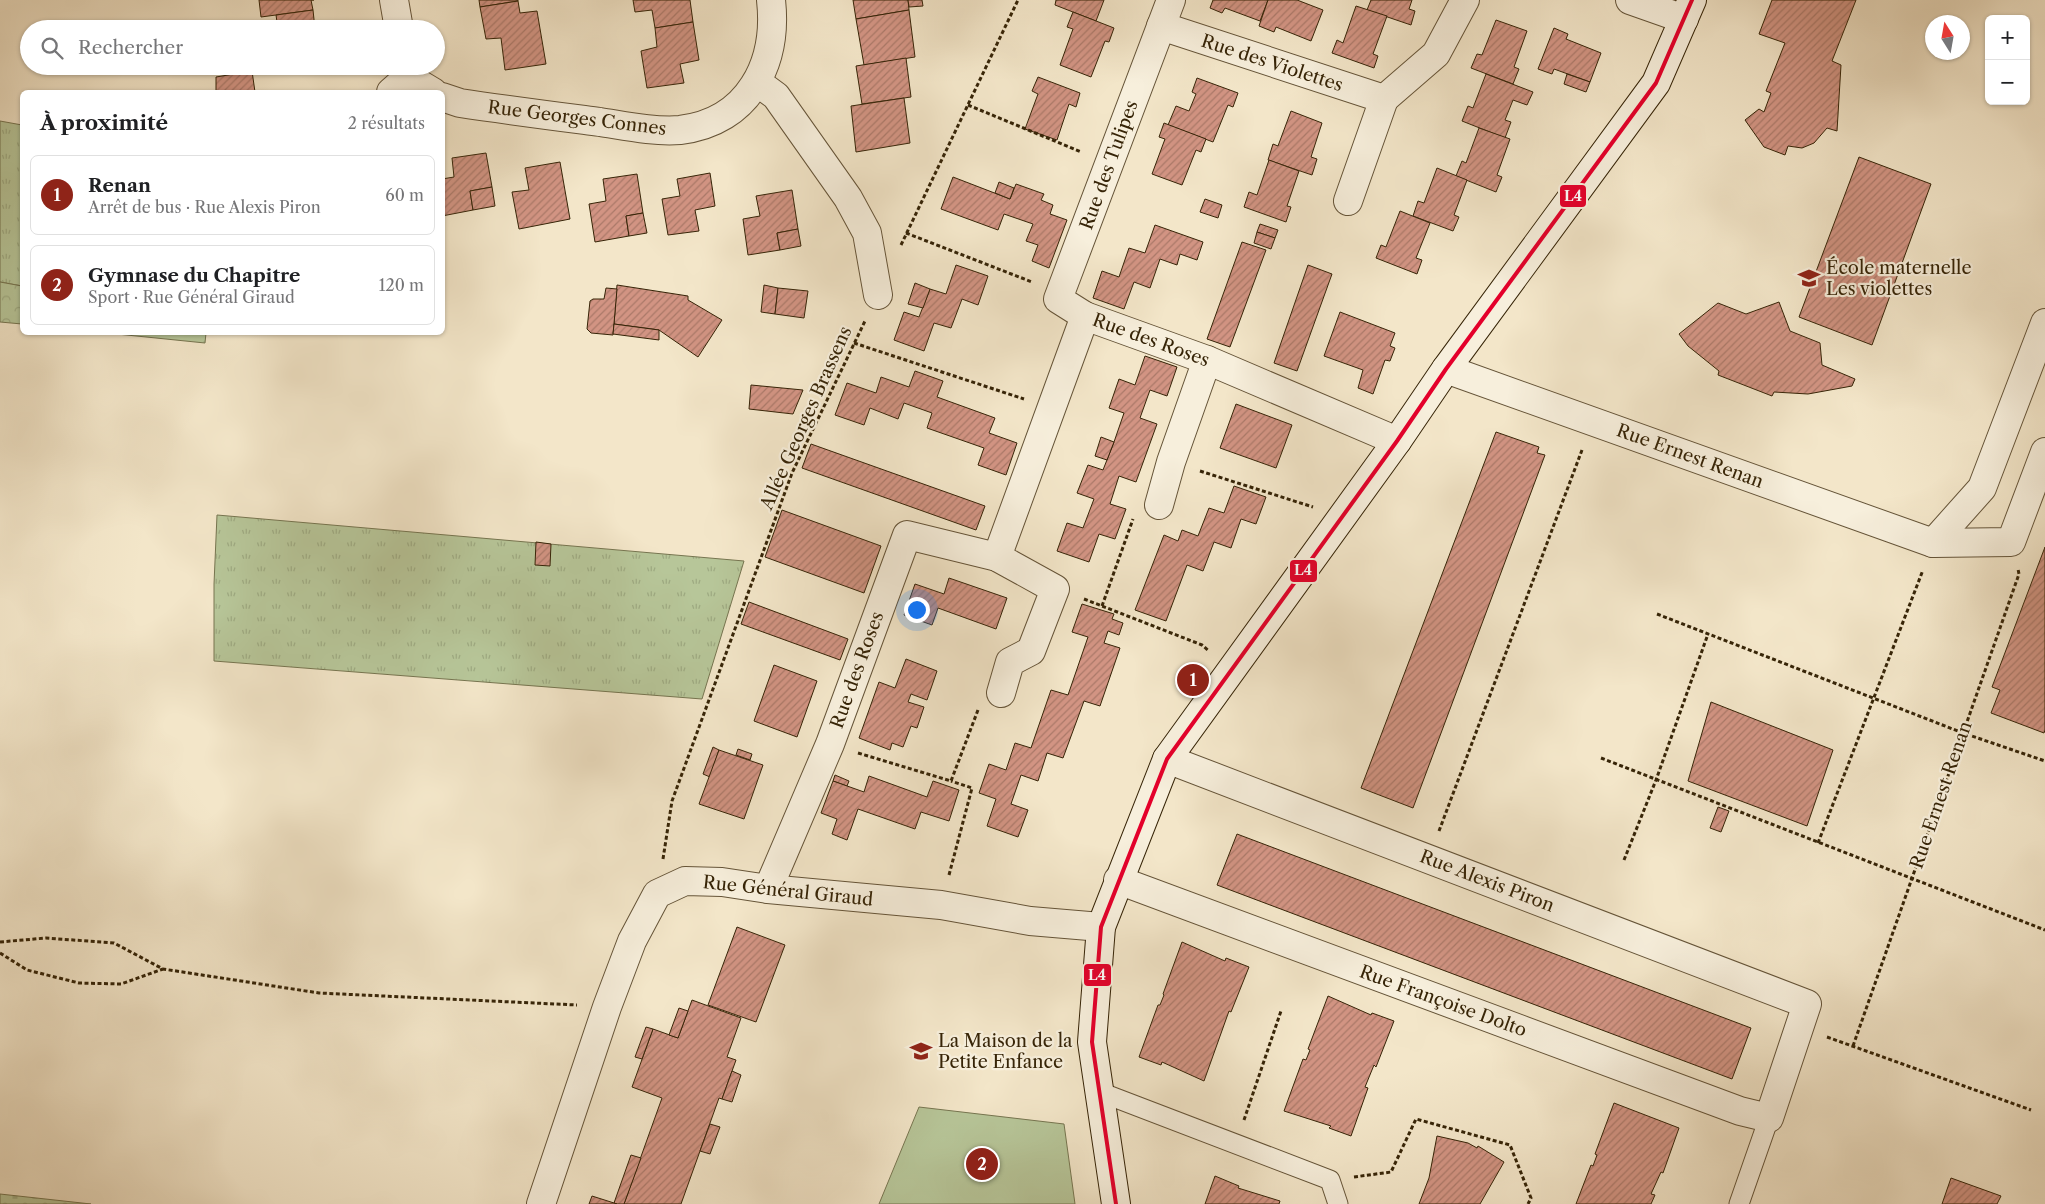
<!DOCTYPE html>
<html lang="fr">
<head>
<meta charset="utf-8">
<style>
	:root { --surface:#fff; --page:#f6f6f6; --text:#202124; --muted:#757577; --line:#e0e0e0; --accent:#8f2418 }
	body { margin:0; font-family:"Libre Caslon Text",serif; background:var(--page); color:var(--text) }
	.controls { position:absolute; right:15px; top:15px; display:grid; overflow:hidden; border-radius:8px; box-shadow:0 1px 4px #0004 }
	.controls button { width:45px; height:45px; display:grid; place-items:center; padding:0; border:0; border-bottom:1px solid var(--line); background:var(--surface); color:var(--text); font:25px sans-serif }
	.compass { position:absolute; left:1925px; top:15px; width:45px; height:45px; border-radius:50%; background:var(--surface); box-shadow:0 1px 4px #0004; rotate:349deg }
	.you { position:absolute; left:916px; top:609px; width:18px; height:18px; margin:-12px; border:4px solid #fff; border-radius:50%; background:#1a73e8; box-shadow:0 0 0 8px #1a73e833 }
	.badge { display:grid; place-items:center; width:32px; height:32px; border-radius:50%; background:var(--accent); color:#fff; font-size:16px; font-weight:700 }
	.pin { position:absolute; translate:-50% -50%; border:2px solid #fff; box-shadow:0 1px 5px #0006 }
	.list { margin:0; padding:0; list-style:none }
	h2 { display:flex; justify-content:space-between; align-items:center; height:65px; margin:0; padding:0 20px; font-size:21px }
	h2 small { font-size:16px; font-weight:400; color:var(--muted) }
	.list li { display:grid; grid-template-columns:32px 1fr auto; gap:15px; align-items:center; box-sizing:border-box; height:80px; margin:0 10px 10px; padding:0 10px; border:1px solid var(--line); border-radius:8px }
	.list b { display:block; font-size:19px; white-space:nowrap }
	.list p { margin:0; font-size:16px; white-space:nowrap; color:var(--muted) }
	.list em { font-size:16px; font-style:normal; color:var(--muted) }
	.icon { flex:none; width:28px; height:28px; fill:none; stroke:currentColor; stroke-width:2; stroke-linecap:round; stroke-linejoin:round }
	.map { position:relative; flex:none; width:2045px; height:1204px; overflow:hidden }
	.search { position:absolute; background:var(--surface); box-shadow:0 1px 4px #0004; left:20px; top:20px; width:425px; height:55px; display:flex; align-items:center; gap:12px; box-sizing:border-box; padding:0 18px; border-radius:28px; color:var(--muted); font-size:19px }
	.panel { position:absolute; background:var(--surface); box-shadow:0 1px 4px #0004; left:20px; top:90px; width:425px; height:245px; border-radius:8px }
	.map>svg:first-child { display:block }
	.grass { fill:url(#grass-tufts); stroke:#767550 }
	.forest { fill:url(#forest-crowns); stroke:#767550 }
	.cemetery { fill:url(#cemetery-stones); stroke:#767550 }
	.park { fill:#b7c699; stroke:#767550 }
	.building { fill:url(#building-hatch); stroke:#362407 }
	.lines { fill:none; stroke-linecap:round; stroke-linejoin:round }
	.service-casing { stroke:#655438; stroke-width:21 }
	.minor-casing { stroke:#655438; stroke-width:30 }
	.secondary-casing { stroke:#362407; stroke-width:30 }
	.path { stroke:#362407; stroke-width:3; stroke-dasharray:4 2.5; stroke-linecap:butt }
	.service { stroke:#f7efdc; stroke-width:19 }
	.minor { stroke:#f7efdc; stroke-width:28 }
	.secondary { stroke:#f7efdc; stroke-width:28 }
	.bus-1-casing { stroke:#f7efdc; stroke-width:8 }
	.bus-1 { stroke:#e4002b; stroke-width:4 }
	.labels { text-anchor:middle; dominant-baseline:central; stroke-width:4.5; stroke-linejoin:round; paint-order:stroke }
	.street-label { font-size:18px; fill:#362407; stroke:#f7efdc }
	.poi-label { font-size:18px; fill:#362407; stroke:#f7efdc; text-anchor:start }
	.line-badge { stroke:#f7efdc; stroke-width:2 }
	.badge-label { font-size:14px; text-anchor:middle; font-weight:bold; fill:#fff }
</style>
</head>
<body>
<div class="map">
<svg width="2045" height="1204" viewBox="0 0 2045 1204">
	<defs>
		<pattern id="grass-tufts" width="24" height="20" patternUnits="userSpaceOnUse" patternTransform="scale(1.25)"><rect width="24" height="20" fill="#b7c699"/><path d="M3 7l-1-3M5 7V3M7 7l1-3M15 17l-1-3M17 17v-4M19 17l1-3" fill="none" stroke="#9eaa82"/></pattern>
		<pattern id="forest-crowns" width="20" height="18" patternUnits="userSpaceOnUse" patternTransform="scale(1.25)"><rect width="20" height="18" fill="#b7c699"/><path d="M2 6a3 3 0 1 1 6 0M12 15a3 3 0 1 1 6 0" fill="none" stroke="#9eaa82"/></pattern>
		<pattern id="cemetery-stones" width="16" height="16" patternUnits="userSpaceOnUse" patternTransform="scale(1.25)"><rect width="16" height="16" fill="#b7c699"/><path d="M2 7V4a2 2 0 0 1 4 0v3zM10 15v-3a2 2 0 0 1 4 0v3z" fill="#9eaa82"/></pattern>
		<pattern id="building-hatch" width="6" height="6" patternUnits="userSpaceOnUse" patternTransform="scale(1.25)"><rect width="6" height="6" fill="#d29483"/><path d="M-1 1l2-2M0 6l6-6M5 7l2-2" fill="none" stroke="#ab7969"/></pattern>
	</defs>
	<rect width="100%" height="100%" fill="#f3e6c9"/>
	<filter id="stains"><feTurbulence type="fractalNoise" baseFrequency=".004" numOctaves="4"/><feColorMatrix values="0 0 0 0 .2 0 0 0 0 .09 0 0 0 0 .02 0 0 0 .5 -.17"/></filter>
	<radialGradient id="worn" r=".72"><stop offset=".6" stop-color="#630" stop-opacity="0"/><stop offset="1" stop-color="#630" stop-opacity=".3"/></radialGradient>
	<!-- grass -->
	<g class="grass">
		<polygon points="0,121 22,125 22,286 0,282"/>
		<polygon points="217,515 744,561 702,699 214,661 214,584"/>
	</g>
	<!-- forest -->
	<g class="forest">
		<polygon points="0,282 22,286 22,324 0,322"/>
		<polygon points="107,333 206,333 205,343"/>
	</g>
	<!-- cemetery -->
	<polygon class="cemetery" points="0,1194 91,1204 0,1204"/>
	<!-- park -->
	<polygon class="park" points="919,1107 1064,1124 1075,1204 879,1204"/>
	<!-- building -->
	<g class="building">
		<polygon points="259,0 314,0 311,0 313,10 261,17"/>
		<polygon points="479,0 518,0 518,1 480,7"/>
		<polygon points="633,0 690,0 693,22 655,28 652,10 635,12"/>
		<polygon points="853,0 908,0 909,10 856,19"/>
		<polygon points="908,0 922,0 923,6 909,7"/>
		<polygon points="1056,0 1104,0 1096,21 1055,5"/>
		<polygon points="1213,0 1268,0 1260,21 1225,8 1222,13 1210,8"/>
		<polygon points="1268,0 1297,0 1323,10 1311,41 1276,27 1274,32 1259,26"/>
		<polygon points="1371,0 1412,0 1409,9 1415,11 1411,25 1367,10"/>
		<polygon points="1772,0 1856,0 1832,61 1841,65 1837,131 1827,128 1814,143 1802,148 1788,146 1785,155 1764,147 1745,120 1759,109 1764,112 1771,93 1766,91 1785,43 1759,34"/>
		<polygon points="518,1 520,13 537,11 546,64 505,70 501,38 486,39 480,7"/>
		<polygon points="1356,6 1387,16 1373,54 1378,56 1374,68 1332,53 1337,40 1343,43"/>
		<polygon points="313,10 315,29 278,29 276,15"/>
		<polygon points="909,10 915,57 864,65 856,19"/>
		<polygon points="1073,12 1114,28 1109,42 1105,41 1091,77 1060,65 1073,29 1067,27"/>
		<polygon points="1496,20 1527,31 1514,67 1519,69 1513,84 1471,68 1477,54 1482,55"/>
		<polygon points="693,22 699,60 680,64 684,83 647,88 641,51 657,47 655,28"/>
		<polygon points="351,24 351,29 322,29"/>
		<polygon points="1554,28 1568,34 1566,39 1601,53 1590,82 1554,69 1552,74 1538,69"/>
		<polygon points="906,58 911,97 862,104 856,66"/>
		<polygon points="252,71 255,92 216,92 216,77"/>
		<polygon points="1486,74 1533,92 1527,105 1513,100 1505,120 1511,122 1505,138 1462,121 1468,106 1473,108"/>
		<polygon points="1567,74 1590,82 1586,92 1564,84"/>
		<polygon points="1038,77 1080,93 1076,107 1069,104 1057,140 1025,129 1038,94 1032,91"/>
		<polygon points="1197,78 1238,93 1233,107 1228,105 1213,142 1168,125 1176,106 1189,111 1196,94 1192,92"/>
		<polygon points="904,98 910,143 856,152 851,106"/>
		<polygon points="1291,111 1322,123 1311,157 1317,159 1312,175 1268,160 1273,144 1278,146"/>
		<polygon points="1164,123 1206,139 1201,152 1196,150 1182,185 1152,174 1165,139 1159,137"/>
		<polygon points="1479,128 1510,139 1497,175 1502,177 1496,192 1456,176 1462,161 1466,163"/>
		<polygon points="486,153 492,187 470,191 473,210 442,216 442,179 454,177 452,158"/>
		<polygon points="1859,157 1931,184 1872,345 1799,317"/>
		<polygon points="1269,160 1299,171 1287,206 1291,207 1286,222 1244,207 1249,192 1257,195"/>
		<polygon points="560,162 570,219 519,229 512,192 529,190 525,168"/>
		<polygon points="1437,168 1467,180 1454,215 1459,217 1453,231 1413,216 1418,201 1424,203"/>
		<polygon points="710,173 715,206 695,210 699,231 668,235 662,199 680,196 677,179"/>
		<polygon points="637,174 643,213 626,216 629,236 595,242 589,204 606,201 603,179"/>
		<polygon points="953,177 1010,199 1016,184 1044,194 1041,200 1053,205 1050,214 1067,220 1049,268 1032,261 1038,245 1026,241 1033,224 1004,214 998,230 941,209"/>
		<polygon points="999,182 1014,188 1010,199 995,193"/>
		<polygon points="492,187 495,206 473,210 470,191"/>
		<polygon points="792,190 798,229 777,233 780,250 748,255 743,219 760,216 756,196"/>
		<polygon points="1205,199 1222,205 1218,218 1200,212"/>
		<polygon points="1400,211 1430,223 1416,258 1422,260 1417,274 1376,258 1381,245 1386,247"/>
		<polygon points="643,213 647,233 629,236 626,216"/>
		<polygon points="1260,224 1278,230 1275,238 1257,232"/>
		<polygon points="1155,225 1203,242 1197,260 1180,254 1177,265 1160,259 1150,288 1134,282 1124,309 1093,298 1102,271 1119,277 1129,248 1145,253"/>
		<polygon points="798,229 801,246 780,250 777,233"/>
		<polygon points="1257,232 1275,238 1271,249 1254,243"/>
		<polygon points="1242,242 1266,250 1230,347 1207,339"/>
		<polygon points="956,265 988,276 978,305 962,299 951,328 934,323 924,351 894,340 904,312 919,317 930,289 946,294"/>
		<polygon points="1308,265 1332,274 1297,371 1274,363"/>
		<polygon points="915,283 930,289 923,308 908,304"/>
		<polygon points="617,285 688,296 688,300 722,320 698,357 659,330 614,324"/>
		<polygon points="764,285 778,288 775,314 761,312"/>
		<polygon points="606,288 617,289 613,335 591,333 587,329 590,301 593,299 604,299"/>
		<polygon points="778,288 808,291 804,318 775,314"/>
		<polygon points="1779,302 1790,331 1820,343 1822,365 1855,379 1852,386 1808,394 1774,392 1772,396 1718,375 1719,371 1688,346 1679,334 1718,303 1746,314"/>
		<polygon points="1340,312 1395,333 1390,346 1395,348 1390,361 1385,360 1373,394 1358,388 1363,370 1324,356"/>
		<polygon points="614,324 659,330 659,340 613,334"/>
		<polygon points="1145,356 1177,367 1167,396 1150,390 1140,418 1157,424 1136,482 1119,476 1110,504 1126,509 1115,539 1099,534 1089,562 1057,551 1067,523 1083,528 1094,499 1077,493 1088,465 1103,470 1114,442 1124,413 1109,408 1119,379 1135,385"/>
		<polygon points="915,371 943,381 937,397 995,418 989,433 1017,443 1006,475 978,465 984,448 927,428 932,413 904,403 898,419 870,408 864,425 835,415 847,383 876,393 881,377 909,387"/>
		<polygon points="751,385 803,390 793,414 749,409"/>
		<polygon points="1236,404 1292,425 1276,468 1220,448"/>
		<polygon points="1496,432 1539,447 1537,453 1545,455 1413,808 1361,788"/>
		<polygon points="1101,437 1114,442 1107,460 1095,456"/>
		<polygon points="811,444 985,506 976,530 802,468"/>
		<polygon points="1234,486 1266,497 1256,524 1241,519 1231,548 1214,542 1203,571 1187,565 1166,621 1135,610 1164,535 1178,541 1182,530 1198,536 1209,508 1224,513"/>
		<polygon points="782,510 881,546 864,593 765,557"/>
		<polygon points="536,542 551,544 550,566 535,565"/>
		<polygon points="2045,547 2045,730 2044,733 1991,713 2000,690 1992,687"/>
		<polygon points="949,578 1007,598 996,629 938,608 932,625 904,615 915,584 944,594"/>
		<polygon points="749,602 848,639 840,660 741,624"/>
		<polygon points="1082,604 1114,614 1112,619 1123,623 1119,635 1108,631 1104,643 1120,648 1100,706 1084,701 1063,758 1047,753 1038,781 1021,775 1011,804 1028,810 1018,837 987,826 996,799 979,793 989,764 1006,770 1015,743 1031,748 1051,690 1068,695 1088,637 1072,632"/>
		<polygon points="906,659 937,671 927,700 911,694 908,702 924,707 917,728 911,726 903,747 892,743 890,750 859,738 879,682 895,688"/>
		<polygon points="774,665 817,681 797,737 754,721"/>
		<polygon points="1711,702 1833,750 1807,826 1688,781"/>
		<polygon points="713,747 719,750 710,777 703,774"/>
		<polygon points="738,749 752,754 750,760 736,755"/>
		<polygon points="719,750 763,765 744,819 699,804"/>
		<polygon points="835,775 849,781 847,786 833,781"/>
		<polygon points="869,776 927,797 933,781 959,790 949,821 921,812 915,829 858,809 847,840 832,834 837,819 821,813 833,781 864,792"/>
		<polygon points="1718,807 1729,811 1721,832 1710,828"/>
		<polygon points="1237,834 1751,1028 1732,1079 1217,885"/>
		<polygon points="737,927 785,945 756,1022 708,1005"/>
		<polygon points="1182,942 1225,961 1226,958 1249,967 1231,1012 1229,1011 1204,1081 1162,1062 1161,1065 1139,1057 1158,1005 1160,1005 1164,995 1163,994"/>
		<polygon points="1328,996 1371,1015 1372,1013 1394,1021 1376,1067 1374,1065 1365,1087 1368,1088 1351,1136 1329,1128 1331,1126 1284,1111 1303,1059 1306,1060 1310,1050 1308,1049"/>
		<polygon points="692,1000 741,1018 727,1057 736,1060 722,1099 719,1098 681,1204 624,1204 662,1098 632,1087 653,1029 678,1038"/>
		<polygon points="679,1008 688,1011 678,1038 669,1035"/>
		<polygon points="646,1027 653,1029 642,1059 635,1057"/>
		<polygon points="732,1071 741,1075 732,1102 722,1099"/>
		<polygon points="1614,1103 1679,1128 1663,1173 1661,1172 1651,1194 1655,1195 1651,1204 1576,1204 1591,1165 1593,1166 1597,1155 1595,1154"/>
		<polygon points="710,1124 720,1127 710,1154 700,1151"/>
		<polygon points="1437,1136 1468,1143 1477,1148 1478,1146 1504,1162 1480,1204 1419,1204 1429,1178"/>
		<polygon points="631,1155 641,1158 624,1204 617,1204 614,1203"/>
		<polygon points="1215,1176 1239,1186 1238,1188 1280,1201 1279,1204 1205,1204"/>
		<polygon points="1951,1178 2001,1196 1997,1204 1942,1204"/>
		<polygon points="592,1196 614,1203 617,1204 589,1204"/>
	</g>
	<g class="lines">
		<!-- service casing -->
		<g class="service-casing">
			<g id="service">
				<polyline points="1100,1092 1330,1180 1338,1204"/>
				<polyline points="1739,1204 1769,1118"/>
			</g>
		</g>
		<!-- minor casing -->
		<g class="minor-casing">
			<g id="minor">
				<polyline points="394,0 399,29"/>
				<polyline points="1630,0 1684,19"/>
				<polyline points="1161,26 1384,99 1436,54 1465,0"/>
				<polyline points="408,77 433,92"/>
				<polyline points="757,82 776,96 848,198 867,233 878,295"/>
				<polyline points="391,92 408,77"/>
				<path d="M442 97 460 103C507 110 554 116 600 122 626 126 654 132 680 130 749 122 778 63 771 0"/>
				<polyline points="1348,201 1384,99"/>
				<polyline points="1085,316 1058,299 1171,0"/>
				<polyline points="1446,369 1933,543 2011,542 2045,452"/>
				<polyline points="1159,505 1171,462 1207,360"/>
				<polyline points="1933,543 1982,488 2045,323"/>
				<polyline points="997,557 1085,316 1207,360 1397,441"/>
				<polyline points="1118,880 1740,1111 1769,1118 1807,1004 1167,759"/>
				<polyline points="768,889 830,744 907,535 997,557 1055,589 1031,651 1010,662 1001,693"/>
				<polyline points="541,1204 607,1007 632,941 657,894 685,881 722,882 768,889 941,905 1030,921 1101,927"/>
			</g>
		</g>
		<!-- secondary casing -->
		<g class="secondary-casing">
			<polyline id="secondary" points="1116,1204 1092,1042 1101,927 1167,759 1397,441 1446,369 1656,83 1692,0"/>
		</g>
		<!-- path -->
		<g class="path">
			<polyline points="968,105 1081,152"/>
			<polyline points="906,233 1032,282"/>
			<polyline points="901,245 1018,0"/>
			<polyline points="854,343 1024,399"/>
			<polyline points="1200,471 1313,507"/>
			<polyline points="1084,599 1202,645 1209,651"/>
			<polyline points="1102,606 1133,519"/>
			<polyline points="1657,614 1963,733 2045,761"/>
			<polyline points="858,753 951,781 978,710"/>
			<polyline points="1601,758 2045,930"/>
			<polyline points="1439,831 1582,450"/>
			<polyline points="1818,843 1923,570"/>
			<polyline points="663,859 672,801 792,473 865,321"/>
			<polyline points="1624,860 1656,780 1708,634"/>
			<polyline points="949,875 972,788 951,781"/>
			<polyline points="0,942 46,938 114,943 163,969 319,993 577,1005"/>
			<polyline points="0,953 27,970 79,983 121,984 163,969"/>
			<polyline points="1827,1037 2031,1110"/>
			<polyline points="1853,1046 2019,574 2018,569"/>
			<polyline points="1244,1120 1281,1011"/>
			<polyline points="1354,1177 1391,1172 1416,1119 1510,1145 1531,1198 1528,1204"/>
		</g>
		<!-- service -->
		<use href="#service" class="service"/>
		<!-- minor -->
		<use href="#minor" class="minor"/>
		<!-- secondary -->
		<use href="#secondary" class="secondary"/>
		<!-- bus-1 casing -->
		<g class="bus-1-casing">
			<polyline id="bus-1" points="1116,1204 1092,1042 1101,927 1167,759 1397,441 1446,369 1656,83 1692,0"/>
		</g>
		<!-- bus-1 -->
		<use href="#bus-1" class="bus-1"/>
	</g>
	<!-- icons -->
	<defs>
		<g id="school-bare" transform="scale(1.725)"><path d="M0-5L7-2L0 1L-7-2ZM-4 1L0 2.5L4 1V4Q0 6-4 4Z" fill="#8f2418" stroke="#f7efdc" stroke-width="2.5" paint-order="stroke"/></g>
	</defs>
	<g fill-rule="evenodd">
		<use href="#school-bare" x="1809" y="278"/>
		<use href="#school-bare" x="921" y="1051"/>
	</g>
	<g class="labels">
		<!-- street labels -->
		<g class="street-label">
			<text transform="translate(1272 63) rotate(18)">Rue des Violettes</text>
			<text transform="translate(577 118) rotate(7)">Rue Georges Connes</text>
			<text transform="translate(1109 165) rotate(-70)">Rue des Tulipes</text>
			<text transform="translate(1151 340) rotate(20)">Rue des Roses</text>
			<text transform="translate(806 418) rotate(-66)">Allée Georges Brassens</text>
			<text transform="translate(1690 456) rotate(20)">Rue Ernest Renan</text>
			<text transform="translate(857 670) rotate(-70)">Rue des Roses</text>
			<text transform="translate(1941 795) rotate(-71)">Rue Ernest Renan</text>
			<text transform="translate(1487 881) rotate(21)">Rue Alexis Piron</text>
			<text transform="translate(788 891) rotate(6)">Rue Général Giraud</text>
			<text transform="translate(1443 1001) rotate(20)">Rue Françoise Dolto</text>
		</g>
		<!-- poi labels -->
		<g class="poi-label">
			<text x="1826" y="268">École maternelle<tspan x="1826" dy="21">Les violettes</tspan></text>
			<text x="938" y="1041">La Maison de la<tspan x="938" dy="21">Petite Enfance</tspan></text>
		</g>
	</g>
	<g class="line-badge">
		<rect x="1559" y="184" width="28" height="24" rx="5" fill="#e4002b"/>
		<rect x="1289" y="559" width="29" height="24" rx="5" fill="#e4002b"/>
		<rect x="1083" y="963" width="29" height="24" rx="5" fill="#e4002b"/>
	</g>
	<g class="badge-label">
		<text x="1573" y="201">L4</text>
		<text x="1303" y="575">L4</text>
		<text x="1097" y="980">L4</text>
	</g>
	<rect width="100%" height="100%" filter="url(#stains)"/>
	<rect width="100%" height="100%" fill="url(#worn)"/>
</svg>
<div class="controls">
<button>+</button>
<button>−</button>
</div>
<svg class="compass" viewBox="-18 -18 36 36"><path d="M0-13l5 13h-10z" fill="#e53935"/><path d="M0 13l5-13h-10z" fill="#757577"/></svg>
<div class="you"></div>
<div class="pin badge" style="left:1193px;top:680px">1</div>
<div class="pin badge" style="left:982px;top:1164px">2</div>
<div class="search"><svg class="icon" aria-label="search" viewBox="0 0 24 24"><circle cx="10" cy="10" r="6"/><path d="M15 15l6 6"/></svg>Rechercher</div>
<section class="panel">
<h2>À proximité<small>2 résultats</small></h2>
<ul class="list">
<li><span class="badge">1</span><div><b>Renan</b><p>Arrêt de bus · Rue Alexis Piron</p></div><em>60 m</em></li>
<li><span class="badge">2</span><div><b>Gymnase du Chapitre</b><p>Sport · Rue Général Giraud</p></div><em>120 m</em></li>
</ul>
</section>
</div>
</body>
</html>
